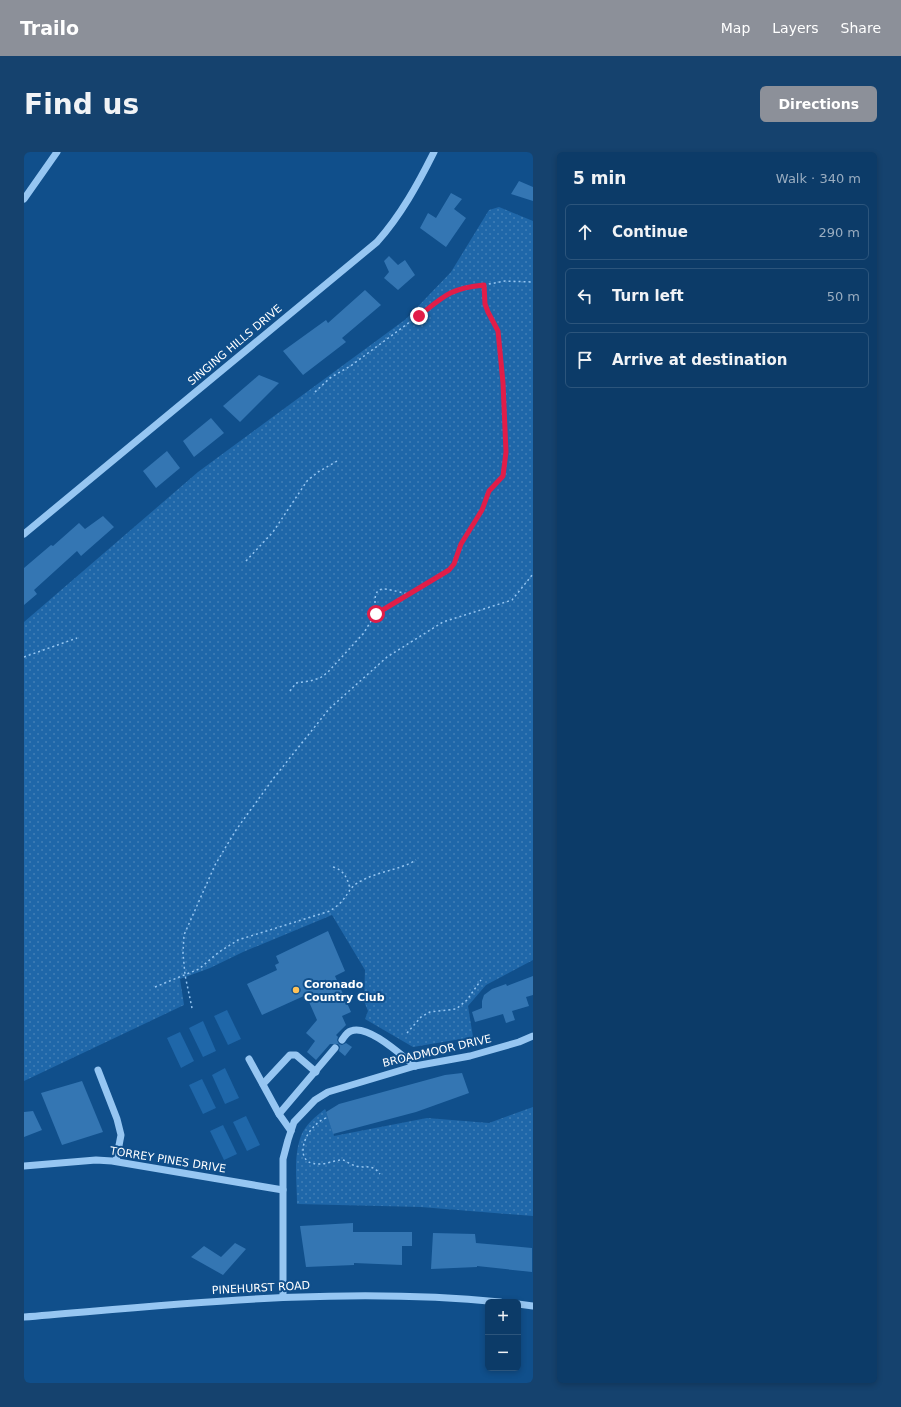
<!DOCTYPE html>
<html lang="en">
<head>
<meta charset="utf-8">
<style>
	:root { --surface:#0c3b68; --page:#15426e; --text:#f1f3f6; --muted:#9aadc0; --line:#2c557c; --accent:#8c9099 }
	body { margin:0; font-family:"DejaVu Sans",sans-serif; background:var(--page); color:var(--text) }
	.controls { position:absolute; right:12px; bottom:12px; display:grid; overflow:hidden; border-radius:6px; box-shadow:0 2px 6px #0003 }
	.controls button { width:36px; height:36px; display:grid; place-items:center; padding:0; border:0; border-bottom:1px solid var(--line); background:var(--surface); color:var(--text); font:20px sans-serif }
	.stop { position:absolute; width:12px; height:12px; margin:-9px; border:3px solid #e11d48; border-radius:50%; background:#fff }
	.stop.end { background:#e11d48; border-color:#fff; box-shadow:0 1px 4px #0008 }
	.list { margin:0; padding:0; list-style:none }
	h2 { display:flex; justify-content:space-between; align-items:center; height:52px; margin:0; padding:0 16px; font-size:17px }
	h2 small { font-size:13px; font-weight:400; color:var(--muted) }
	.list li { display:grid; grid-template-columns:26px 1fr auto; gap:12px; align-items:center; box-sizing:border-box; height:56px; margin:0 8px 8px; padding:0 8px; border:1px solid var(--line); border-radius:6px }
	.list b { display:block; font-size:15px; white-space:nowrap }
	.list em { font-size:13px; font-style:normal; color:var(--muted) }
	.icon { flex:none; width:22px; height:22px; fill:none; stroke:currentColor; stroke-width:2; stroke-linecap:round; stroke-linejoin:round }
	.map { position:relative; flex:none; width:509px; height:1231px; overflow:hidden; border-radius:6px }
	header { display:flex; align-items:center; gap:24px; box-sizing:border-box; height:56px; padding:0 20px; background:var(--accent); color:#fff }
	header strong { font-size:19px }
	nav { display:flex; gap:22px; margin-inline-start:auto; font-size:14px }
	.intro { display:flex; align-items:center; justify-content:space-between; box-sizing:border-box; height:96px; padding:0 24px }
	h1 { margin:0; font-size:28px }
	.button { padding:10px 18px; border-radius:6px; background:var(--accent); color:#fff; font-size:14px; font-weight:700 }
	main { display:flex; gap:24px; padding:0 24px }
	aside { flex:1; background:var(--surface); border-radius:6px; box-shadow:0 2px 6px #0003 }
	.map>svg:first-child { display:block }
	.green { fill:url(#green-dots) }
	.pitch { fill:#1f67a9 }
	.building { fill:#3476b3 }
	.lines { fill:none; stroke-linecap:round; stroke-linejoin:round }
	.path { stroke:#96c6f2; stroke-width:1.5; stroke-dasharray:2 3; stroke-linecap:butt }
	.minor { stroke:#96c6f2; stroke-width:7 }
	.route { stroke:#e11d48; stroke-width:5 }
	.poi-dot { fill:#ffc257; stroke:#104f8b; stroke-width:1.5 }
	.labels { text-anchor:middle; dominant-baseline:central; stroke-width:4; stroke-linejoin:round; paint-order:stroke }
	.street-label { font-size:11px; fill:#fff; stroke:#104f8b }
	.poi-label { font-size:11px; font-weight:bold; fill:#fff; stroke:#104f8b; text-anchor:start }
</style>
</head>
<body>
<header>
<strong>Trailo</strong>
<nav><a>Map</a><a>Layers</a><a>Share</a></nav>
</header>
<div class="intro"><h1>Find us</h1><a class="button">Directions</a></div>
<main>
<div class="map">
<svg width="509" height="1231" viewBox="0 0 509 1231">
	<defs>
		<pattern id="green-dots" width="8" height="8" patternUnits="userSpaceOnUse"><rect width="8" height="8" fill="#1f67a9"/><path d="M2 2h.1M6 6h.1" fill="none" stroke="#417eb6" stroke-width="1.8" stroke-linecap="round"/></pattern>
	</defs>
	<rect width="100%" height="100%" fill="#104f8b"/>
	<!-- green -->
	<g class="green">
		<polygon points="475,55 509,69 509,808 462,833 444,854 449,885 389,895 341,867 344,859 340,849 341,818 308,763 219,800 186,816 156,827 160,853 0,929 0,470 174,320 382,167 427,120 465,58"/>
		<path d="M509 955V1064L397 1055 273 1052C273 1030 269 1005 277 984 281 973 292 964 301 957L310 984 403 966 465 971Z"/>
	</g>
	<!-- pitch -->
	<g class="pitch">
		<polygon points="203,858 217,887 204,893 190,864"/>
		<polygon points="179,869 192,899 179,905 165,876"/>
		<polygon points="156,880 170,909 157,916 143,886"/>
		<polygon points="201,916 215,946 201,952 188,923"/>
		<polygon points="178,927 192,956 179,962 165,933"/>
		<polygon points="222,964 236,993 223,999 209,970"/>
		<polygon points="199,973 213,1002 200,1008 186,979"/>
	</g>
	<!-- building -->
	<g class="building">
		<polygon points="495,29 509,35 509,49 487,42"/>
		<polygon points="427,41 438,47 430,57 442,66 422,95 396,76 404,61 412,66"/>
		<polygon points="365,104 374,113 381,108 391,123 374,138 360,126 365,120 360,109"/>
		<polygon points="341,138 357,153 318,186 322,190 279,223 259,199 302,168 304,171"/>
		<polygon points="235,223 255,231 216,270 199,254"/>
		<polygon points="187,266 200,281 170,305 159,289"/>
		<polygon points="143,299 156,316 132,336 119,319"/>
		<polygon points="79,364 90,375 57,404 53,399 10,438 13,442 0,453 0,416 27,393 29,394 55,371 61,377"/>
		<polygon points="304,779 321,819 311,824 327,860 318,864 322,873 312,883 314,885 313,888 315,892 318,893 322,891 328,895 321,904 315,899 316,895 314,892 306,892 292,908 283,900 291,889 282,881 293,868 282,843 238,863 223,832 253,818 251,813 255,811 252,804"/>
		<polygon points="509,824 509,843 502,845 505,854 488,859 491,868 482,871 479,862 451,870 448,860 458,856 458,849 460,843 468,837 482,832 483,834"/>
		<polygon points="438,921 445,941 392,960 309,982 302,960 315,952 421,923"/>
		<polygon points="58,929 79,980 38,993 17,941"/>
		<polygon points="9,959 18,978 0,985 0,960"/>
		<polygon points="329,1071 329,1080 388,1080 388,1094 378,1094 378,1113 330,1111 330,1113 282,1115 276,1074"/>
		<polygon points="409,1081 451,1082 452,1091 508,1096 508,1120 453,1114 453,1115 407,1117"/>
		<polygon points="211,1091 222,1097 199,1123 167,1105 180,1094 197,1105"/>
	</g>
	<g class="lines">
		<!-- path -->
		<g class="path">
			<polyline points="291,240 306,226 328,213 422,143 443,134 460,133"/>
			<polyline points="222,409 249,380 283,329 294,320 315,308"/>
			<path d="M352 461C347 427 361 438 385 442"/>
			<polyline points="0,505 53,486"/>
			<polyline points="266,539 272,531 286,529 296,526 303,521 339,482 352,461 425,418 430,412 437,392 458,358 465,339 479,324 483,300 479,231 474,179 461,152 460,133 481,129 509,130"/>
			<path d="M309 715C320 718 324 727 326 737"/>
			<path d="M131 835 175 817 195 800 214 788 306 759C310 756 315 753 318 749 326 740 325 735 337 729 355 719 376 718 392 708"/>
			<polyline points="168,856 161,823 159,801 160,783 191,713 212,678 249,627 305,557 363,505 419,470 488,448 509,422"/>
			<polyline points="383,881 397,865 406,860 432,857 443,848 457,828"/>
			<path d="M302 966C294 969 289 975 284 982 276 996 276 1013 296 1012 303 1012 311 1008 318 1008 322 1008 325 1012 329 1013 340 1018 347 1010 356 1022"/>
		</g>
		<!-- minor -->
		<g class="minor">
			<polyline points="0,47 33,0"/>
			<path d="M0 382 353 90C377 63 394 32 410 0"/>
			<path d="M318 888C320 885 323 880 327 879 344 872 377 903 391 914"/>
			<polyline points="225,907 255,962"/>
			<polyline points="74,918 93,967 97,983 92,1009"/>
			<polyline points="239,932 266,903 272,903 292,920"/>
			<polyline points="267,979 255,962 311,896"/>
			<polyline points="0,1014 72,1008 88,1009 259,1038"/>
			<polyline points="259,1145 259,1007 264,988 270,970 291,948 304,940 391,914 446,904 495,890 509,884"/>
			<polyline points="494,1152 509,1154"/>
			<path d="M0 1165C158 1152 317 1134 476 1150"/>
		</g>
	</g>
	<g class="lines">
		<!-- route -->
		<path class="route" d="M352 462 425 418 430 412 437 392 458 358 465 339 479 324 482 300 479 231 474 179 464 160 461 152 460 133C427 136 420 144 395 164"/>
	</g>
	<!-- markers -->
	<circle class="poi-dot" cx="272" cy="838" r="4"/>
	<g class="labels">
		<!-- street labels -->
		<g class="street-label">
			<text transform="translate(211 193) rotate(-40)">SINGING HILLS DRIVE</text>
			<text transform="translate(413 899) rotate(-13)">BROADMOOR DRIVE</text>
			<text transform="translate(144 1008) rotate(9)">TORREY PINES DRIVE</text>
			<text transform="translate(237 1136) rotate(-3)">PINEHURST ROAD</text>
		</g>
		<!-- poi labels -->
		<g class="poi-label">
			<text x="280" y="832">Coronado<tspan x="280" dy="13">Country Club</tspan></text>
		</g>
	</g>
</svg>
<div class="controls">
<button>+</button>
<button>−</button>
</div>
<div class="stop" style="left:352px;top:462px"></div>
<div class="stop end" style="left:395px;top:164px"></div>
</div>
<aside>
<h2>5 min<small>Walk · 340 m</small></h2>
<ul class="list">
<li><svg class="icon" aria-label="ahead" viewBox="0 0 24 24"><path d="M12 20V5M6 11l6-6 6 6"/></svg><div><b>Continue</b></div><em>290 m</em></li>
<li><svg class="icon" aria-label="left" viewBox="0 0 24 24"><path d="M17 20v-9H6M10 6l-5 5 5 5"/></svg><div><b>Turn left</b></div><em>50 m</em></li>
<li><svg class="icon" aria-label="arrive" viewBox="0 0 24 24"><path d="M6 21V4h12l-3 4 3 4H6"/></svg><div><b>Arrive at destination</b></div></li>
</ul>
</aside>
</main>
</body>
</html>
